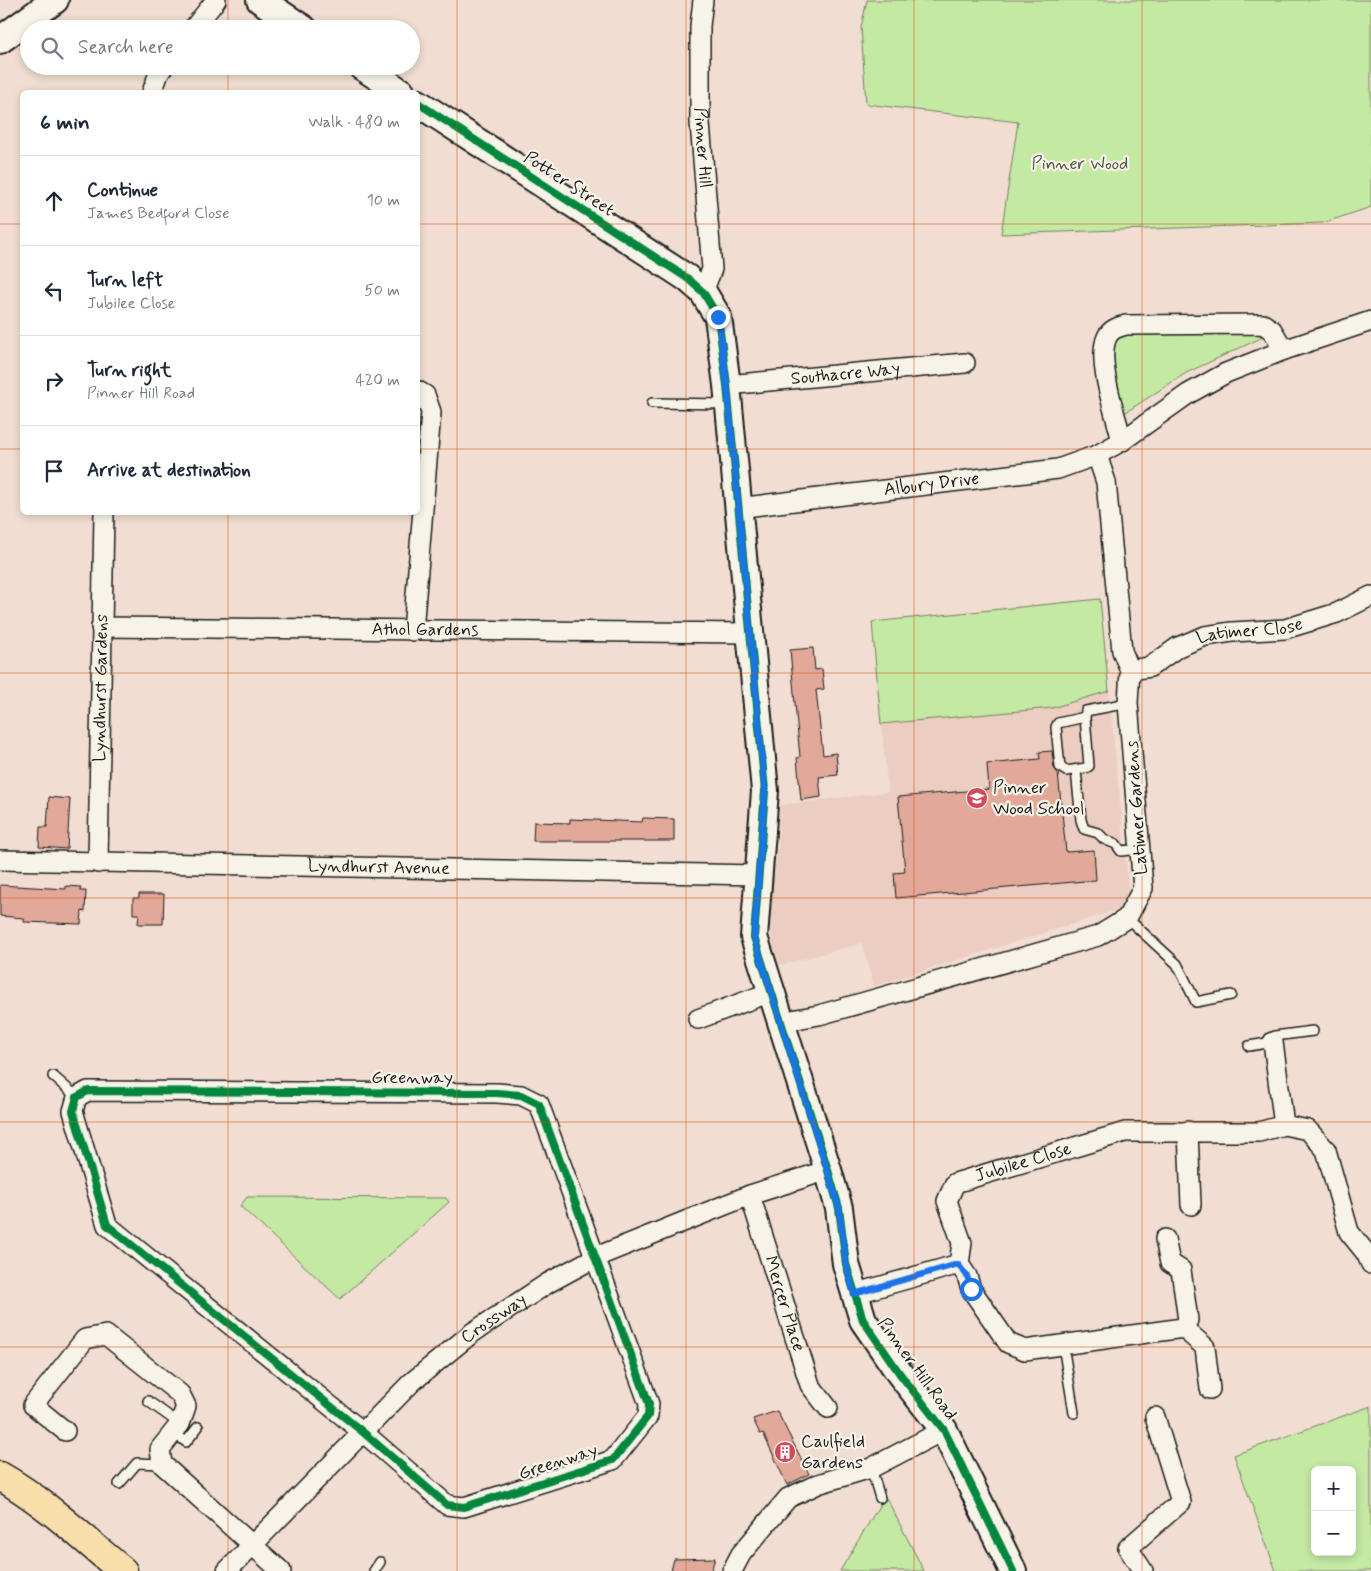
<!DOCTYPE html>
<html lang="en">
<head>
<meta charset="utf-8">
<style>
	:root { --surface:#fff; --page:#f6f6f7; --text:#1f2937; --muted:#747a83; --line:#e0e1e3 }
	body { margin:0; font-family:Mynerve,sans-serif; background:var(--page); color:var(--text) }
	.controls { position:absolute; right:15px; bottom:15px; display:grid; overflow:hidden; border-radius:8px; box-shadow:0 2px 8px #0003 }
	.controls button { width:45px; height:45px; display:grid; place-items:center; padding:0; border:0; border-bottom:1px solid var(--line); background:var(--surface); color:var(--text); font:25px sans-serif }
	.stop { position:absolute; width:15px; height:15px; margin:-11px; border:4px solid #1a73e8; border-radius:50%; background:#fff }
	.stop.end { background:#1a73e8; border-color:#fff; box-shadow:0 1px 5px #0008 }
	.list { margin:0; padding:0; list-style:none }
	h2 { display:flex; justify-content:space-between; align-items:center; height:65px; margin:0; padding:0 20px; font-size:21px }
	h2 small { font-size:16px; font-weight:400; color:var(--muted) }
	.list li { display:grid; grid-template-columns:32px 1fr auto; gap:15px; align-items:center; box-sizing:border-box; height:90px; padding:0 20px; border-top:1px solid var(--line) }
	.list b { display:block; font-size:19px; white-space:nowrap }
	.list p { margin:0; font-size:16px; white-space:nowrap; color:var(--muted) }
	.list em { font-size:16px; font-style:normal; color:var(--muted) }
	.icon { flex:none; width:28px; height:28px; fill:none; stroke:currentColor; stroke-width:2; stroke-linecap:round; stroke-linejoin:round }
	.map { position:relative; flex:none; width:1371px; height:1571px; overflow:hidden }
	.search { position:absolute; background:var(--surface); box-shadow:0 2px 8px #0003; left:20px; top:20px; width:400px; height:55px; display:flex; align-items:center; gap:12px; box-sizing:border-box; padding:0 18px; border-radius:28px; color:var(--muted); font-size:19px }
	.panel { position:absolute; background:var(--surface); box-shadow:0 2px 8px #0003; left:20px; top:90px; width:400px; height:425px; border-radius:8px }
	.map>svg:first-child { display:block }
	.built { fill:#eccdc1 }
	.green { fill:#c4e9a3; stroke:#708260; fill-rule:evenodd }
	.building { fill:#e2a99b; stroke:#1c1c1c }
	.lines { fill:none; stroke-linecap:round; stroke-linejoin:round }
	.lane-casing { stroke:#1c1c1c; stroke-width:12 }
	.street-casing { stroke:#1c1c1c; stroke-width:22 }
	.secondary-casing { stroke:#1c1c1c; stroke-width:30 }
	.primary-casing { stroke:#1c1c1c; stroke-width:31 }
	.lane { stroke:#f7f3e8; stroke-width:9 }
	.street { stroke:#f7f3e8; stroke-width:19 }
	.secondary { stroke:#f7f3e8; stroke-width:26 }
	.primary { stroke:#f8deab; stroke-width:28 }
	.cycleway-casing { stroke:#f7f3e8; stroke-width:11 }
	.cycleway { stroke:#00873e; stroke-width:8 }
	.route { stroke:#1a73e8; stroke-width:6 }
	.grid { fill:none; stroke:#d4530e; stroke-width:1; stroke-opacity:0.55 }
	.labels { text-anchor:middle; dominant-baseline:central; stroke-width:4.5; stroke-linejoin:round; paint-order:stroke }
	.street-label { font-size:18px; fill:#1c1c1c; stroke:#f7f3e8 }
	.park-label { font-size:18px; fill:#4e5a44; stroke:#f7f3e8 }
	.poi-label { font-size:18px; fill:#1c1c1c; stroke:#f7f3e8; text-anchor:start }
</style>
</head>
<body>
<div class="map">
<svg width="1371" height="1571" viewBox="0 0 1371 1571">
	<rect width="100%" height="100%" fill="#f1ddd1"/>
	<filter id="ink" filterUnits="userSpaceOnUse"><feTurbulence type="fractalNoise" baseFrequency=".02" numOctaves="2"/><feDisplacementMap in="SourceGraphic" scale="10" xChannelSelector="R" yChannelSelector="G"/><feConvolveMatrix kernelMatrix="1 2 1 2 8 2 1 2 1" color-interpolation-filters="sRGB"/></filter>
	<g filter="url(#ink)">
		<!-- built -->
		<polygon class="built" points="1100,599 1130,906 874,986 862,943 777,966 767,912 778,847 780,805 888,792 872,622"/>
		<!-- green -->
		<g class="green">
			<polygon points="867,0 1371,0 1371,207 1323,223 1001,234 1018,122 866,104 861,27"/>
			<polygon points="1259,332 1261,338 1186,373 1123,414 1108,354 1111,338 1123,333"/>
			<polygon points="1100,599 1109,691 1052,708 881,724 872,622"/>
			<polygon points="247,1197 446,1198 449,1202 340,1299 240,1206"/>
			<path d="M1371 1406V1571H1276L1234 1455ZM1315 1470H1352V1552H1315Z"/>
			<polygon points="880,1498 887,1499 924,1571 840,1571 879,1506"/>
		</g>
		<!-- building -->
		<g class="building">
			<polygon points="813,648 815,670 822,669 824,689 816,690 823,755 836,753 838,775 819,777 821,797 801,800 797,758 800,757 790,650"/>
			<polygon points="1052,751 1054,768 1058,773 1066,852 1094,850 1096,880 896,898 894,873 905,872 898,797 989,789 987,764 1040,759 1039,752"/>
			<polygon points="49,797 70,799 67,849 39,847 40,827 47,827"/>
			<polygon points="643,818 674,819 674,841 533,841 534,822 570,823 570,819 642,822"/>
			<polygon points="0,885 66,889 66,886 81,887 80,891 86,891 85,912 82,911 81,924 24,922 24,918 0,916"/>
			<polygon points="139,894 164,894 163,924 138,924 139,914 133,914 133,898 139,898"/>
			<polygon points="777,1411 809,1474 787,1485 763,1433 760,1434 753,1419"/>
			<polygon points="715,1558 711,1571 671,1571 674,1559"/>
		</g>
		<g class="lines">
			<!-- lane casing -->
			<g class="lane-casing">
				<g id="lane">
					<polyline points="652,403 726,404"/>
					<polyline points="1085,717 1089,766 1086,768 1066,771 1060,767 1056,727 1058,723 1085,717 1086,711 1128,703"/>
					<polyline points="1076,770 1081,820 1084,829 1098,833 1104,839 1116,844 1121,851 1141,849"/>
					<polyline points="1127,918 1177,964 1196,1002 1231,995"/>
					<polyline points="1249,1046 1273,1042 1275,1036 1313,1031"/>
					<polyline points="53,1076 77,1097"/>
					<polyline points="1063,1345 1074,1413"/>
					<polyline points="148,1401 180,1424"/>
					<polyline points="173,1432 186,1442 198,1427"/>
					<polyline points="871,1468 880,1498"/>
					<polyline points="119,1484 137,1463 162,1464"/>
					<polyline points="374,1571 380,1562"/>
				</g>
			</g>
			<!-- street casing -->
			<g class="street-casing">
				<g id="street">
					<path id="s1" d="M703 0 700 26V123L712 269 703 292"/>
					<polyline points="193,29 216,0"/>
					<polyline points="152,92 159,73 164,66"/>
					<path id="s2" d="M727 385 965 363"/>
					<path d="M1122 441C1116 415 1096 361 1107 337 1111 329 1118 327 1126 325L1263 324 1272 330 1284 350"/>
					<path id="s3" d="M737 508 1058 469 1097 455 1122 441 1188 394 1226 373 1284 350 1371 321"/>
					<path id="s4" d="M101 627 749 633"/>
					<polyline points="413,631 431,412 425,395 418,391"/>
					<path id="s5" d="M1130 670 1150 667 1178 647 1205 636 1232 632 1285 629 1337 613 1371 596"/>
					<path id="s6" d="M0 860 757 875"/>
					<path id="s7" d="M98 863 104 512"/>
					<polyline points="698,1019 771,992"/>
					<polyline points="780,1022 819,1015 1098,936 1127,918 1143,888 1128,703 1130,670 1122,651 1106,482 1097,455"/>
					<polygon points="88,1091 497,1093 521,1095 539,1104 649,1404 648,1416 613,1460 464,1507 447,1505 364,1433 107,1225 73,1111 77,1097"/>
					<polyline points="1284,1125 1308,1130 1326,1150 1349,1232 1366,1253 1371,1264"/>
					<polyline points="1188,1131 1191,1205"/>
					<path id="s8" d="M750 1195 810 1385 828 1408"/>
					<polyline points="1165,1239 1170,1263 1181,1270 1188,1320 1183,1328"/>
					<polyline points="959,1264 967,1276 971,1289 1008,1343 1025,1350 1183,1328"/>
					<path id="s9" d="M854 1294 959 1264 962 1243 947 1201 955 1183 1125 1132H1259L1284 1125 1273 1042"/>
					<polyline points="1183,1328 1205,1347 1210,1389"/>
					<polyline points="65,1431 33,1405 85,1339 106,1335 180,1394 186,1406 180,1424 160,1449 162,1464 281,1571"/>
					<path id="s10" d="M227 1571 412 1382 472 1333 548 1283 596 1257 750 1195 828 1170"/>
					<polyline points="732,1571 741,1554 788,1498 818,1484 871,1468 944,1430"/>
					<polyline points="1143,1571 1128,1548 1181,1502 1155,1417"/>
				</g>
			</g>
			<!-- secondary casing -->
			<g class="secondary-casing">
				<g id="secondary">
					<polyline points="260,0 304,29"/>
					<polyline points="0,40 55,0"/>
					<polyline points="361,66 401,92"/>
					<polyline points="418,103 687,278 703,292 718,317 727,385 765,791 754,937 828,1170 839,1208 846,1264 863,1320 900,1374 944,1430 1013,1571"/>
				</g>
			</g>
			<!-- primary casing -->
			<g class="primary-casing">
				<path id="primary" d="M0 1476C46 1502 82 1538 123 1571"/>
			</g>
			<!-- lane -->
			<use href="#lane" class="lane"/>
			<!-- street -->
			<use href="#street" class="street"/>
			<!-- secondary -->
			<use href="#secondary" class="secondary"/>
			<!-- primary -->
			<use href="#primary" class="primary"/>
			<!-- cycleway casing -->
			<g class="cycleway-casing">
				<g id="cycleway">
					<polyline points="418,103 687,278 703,292 718,317 727,385 765,791 754,937 828,1170 839,1208 846,1264 863,1320 900,1374 944,1430 1013,1571"/>
					<polygon points="88,1091 497,1093 521,1095 539,1104 649,1404 648,1416 613,1460 464,1507 447,1505 364,1433 107,1225 73,1111 77,1097"/>
				</g>
			</g>
			<!-- cycleway -->
			<use href="#cycleway" class="cycleway"/>
		</g>
	</g>
	<g class="lines" filter="url(#ink)">
		<!-- route -->
		<polyline class="route" points="718,317 727,385 765,791 754,937 839,1208 846,1264 854,1294 958,1264 967,1276 971,1289"/>
	</g>
	<!-- grid -->
	<path class="grid" d="M228 0V29M457 0V1571M686 0V1571M914 0V1571M1142 0V1571M228 66V92M0 224H22M418 224H1371M0 449H22M418 449H1371M228 512V1571M0 673H1371M0 898H1371M0 1122H1371M0 1347H1371"/>
	<!-- icons -->
	<defs>
		<g id="school-disc" transform="scale(1.125)"><circle r="9.5" fill="#d1495b" stroke="#f7f3e8"/><path d="M0-5L7-2L0 1L-7-2ZM-4 1L0 2.5L4 1V4Q0 6-4 4Z" fill="#fff"/></g>
		<g id="building-disc" transform="scale(1.125)"><circle r="9.5" fill="#d1495b" stroke="#f7f3e8"/><path d="M-4-6H4V6H1V3H-1V6H-4ZM-2.5-4.3h1.7v1.8h-1.7ZM.8-4.3h1.7v1.8H.8ZM-2.5-1h1.7V.8h-1.7ZM.8-1h1.7V.8H.8Z" fill="#fff"/></g>
	</defs>
	<g fill-rule="evenodd">
		<use href="#school-disc" x="977" y="798"/>
		<use href="#building-disc" x="785" y="1452"/>
	</g>
	<g class="labels">
		<!-- street labels -->
		<g class="street-label">
			<text stroke="none"><textPath href="#s1" startOffset="148">Pinner Hill</textPath></text>
			<text transform="translate(569 184) rotate(33)">Potter Street</text>
			<text stroke="none"><textPath href="#s2" startOffset="119">Southacre Way</textPath></text>
			<text stroke="none"><textPath href="#s3" startOffset="196">Albury Drive</textPath></text>
			<text stroke="none"><textPath href="#s4" startOffset="324">Athol Gardens</textPath></text>
			<text stroke="none"><textPath href="#s5" startOffset="129">Latimer Close</textPath></text>
			<text stroke="none"><textPath href="#s7" startOffset="175">Lyndhurst Gardens</textPath></text>
			<text transform="translate(1137 808) rotate(-94)">Latimer Gardens</text>
			<text stroke="none"><textPath href="#s6" startOffset="379">Lyndhurst Avenue</textPath></text>
			<text x="412" y="1078">Greenway</text>
			<text stroke="none"><textPath href="#s9" startOffset="266">Jubilee Close</textPath></text>
			<text stroke="none"><textPath href="#s8" startOffset="114">Mercer Place</textPath></text>
			<text stroke="none"><textPath href="#s10" startOffset="368">Crossway</textPath></text>
			<text transform="translate(917 1369) rotate(54)">Pinner Hill Road</text>
			<text transform="translate(558 1462) rotate(-18)">Greenway</text>
		</g>
		<!-- park labels -->
		<g class="park-label">
			<text x="1080" y="164">Pinner Wood</text>
		</g>
		<!-- poi labels -->
		<g class="poi-label">
			<text x="993" y="788">Pinner<tspan x="993" dy="21">Wood School</tspan></text>
			<text x="801" y="1442">Caulfield<tspan x="801" dy="21">Gardens</tspan></text>
		</g>
	</g>
</svg>
<div class="controls">
<button>+</button>
<button>−</button>
</div>
<div class="stop" style="left:971px;top:1289px"></div>
<div class="stop end" style="left:718px;top:317px"></div>
<div class="search"><svg class="icon" aria-label="search" viewBox="0 0 24 24"><circle cx="10" cy="10" r="6"/><path d="M15 15l6 6"/></svg>Search here</div>
<section class="panel">
<h2>6 min<small>Walk · 480 m</small></h2>
<ul class="list">
<li><svg class="icon" aria-label="ahead" viewBox="0 0 24 24"><path d="M12 20V5M6 11l6-6 6 6"/></svg><div><b>Continue</b><p>James Bedford Close</p></div><em>10 m</em></li>
<li><svg class="icon" aria-label="left" viewBox="0 0 24 24"><path d="M17 20v-9H6M10 6l-5 5 5 5"/></svg><div><b>Turn left</b><p>Jubilee Close</p></div><em>50 m</em></li>
<li><svg class="icon" aria-label="right" viewBox="0 0 24 24"><path d="M7 20v-9h11M14 6l5 5-5 5"/></svg><div><b>Turn right</b><p>Pinner Hill Road</p></div><em>420 m</em></li>
<li><svg class="icon" aria-label="arrive" viewBox="0 0 24 24"><path d="M6 21V4h12l-3 4 3 4H6"/></svg><div><b>Arrive at destination</b></div></li>
</ul>
</section>
</div>
</body>
</html>
